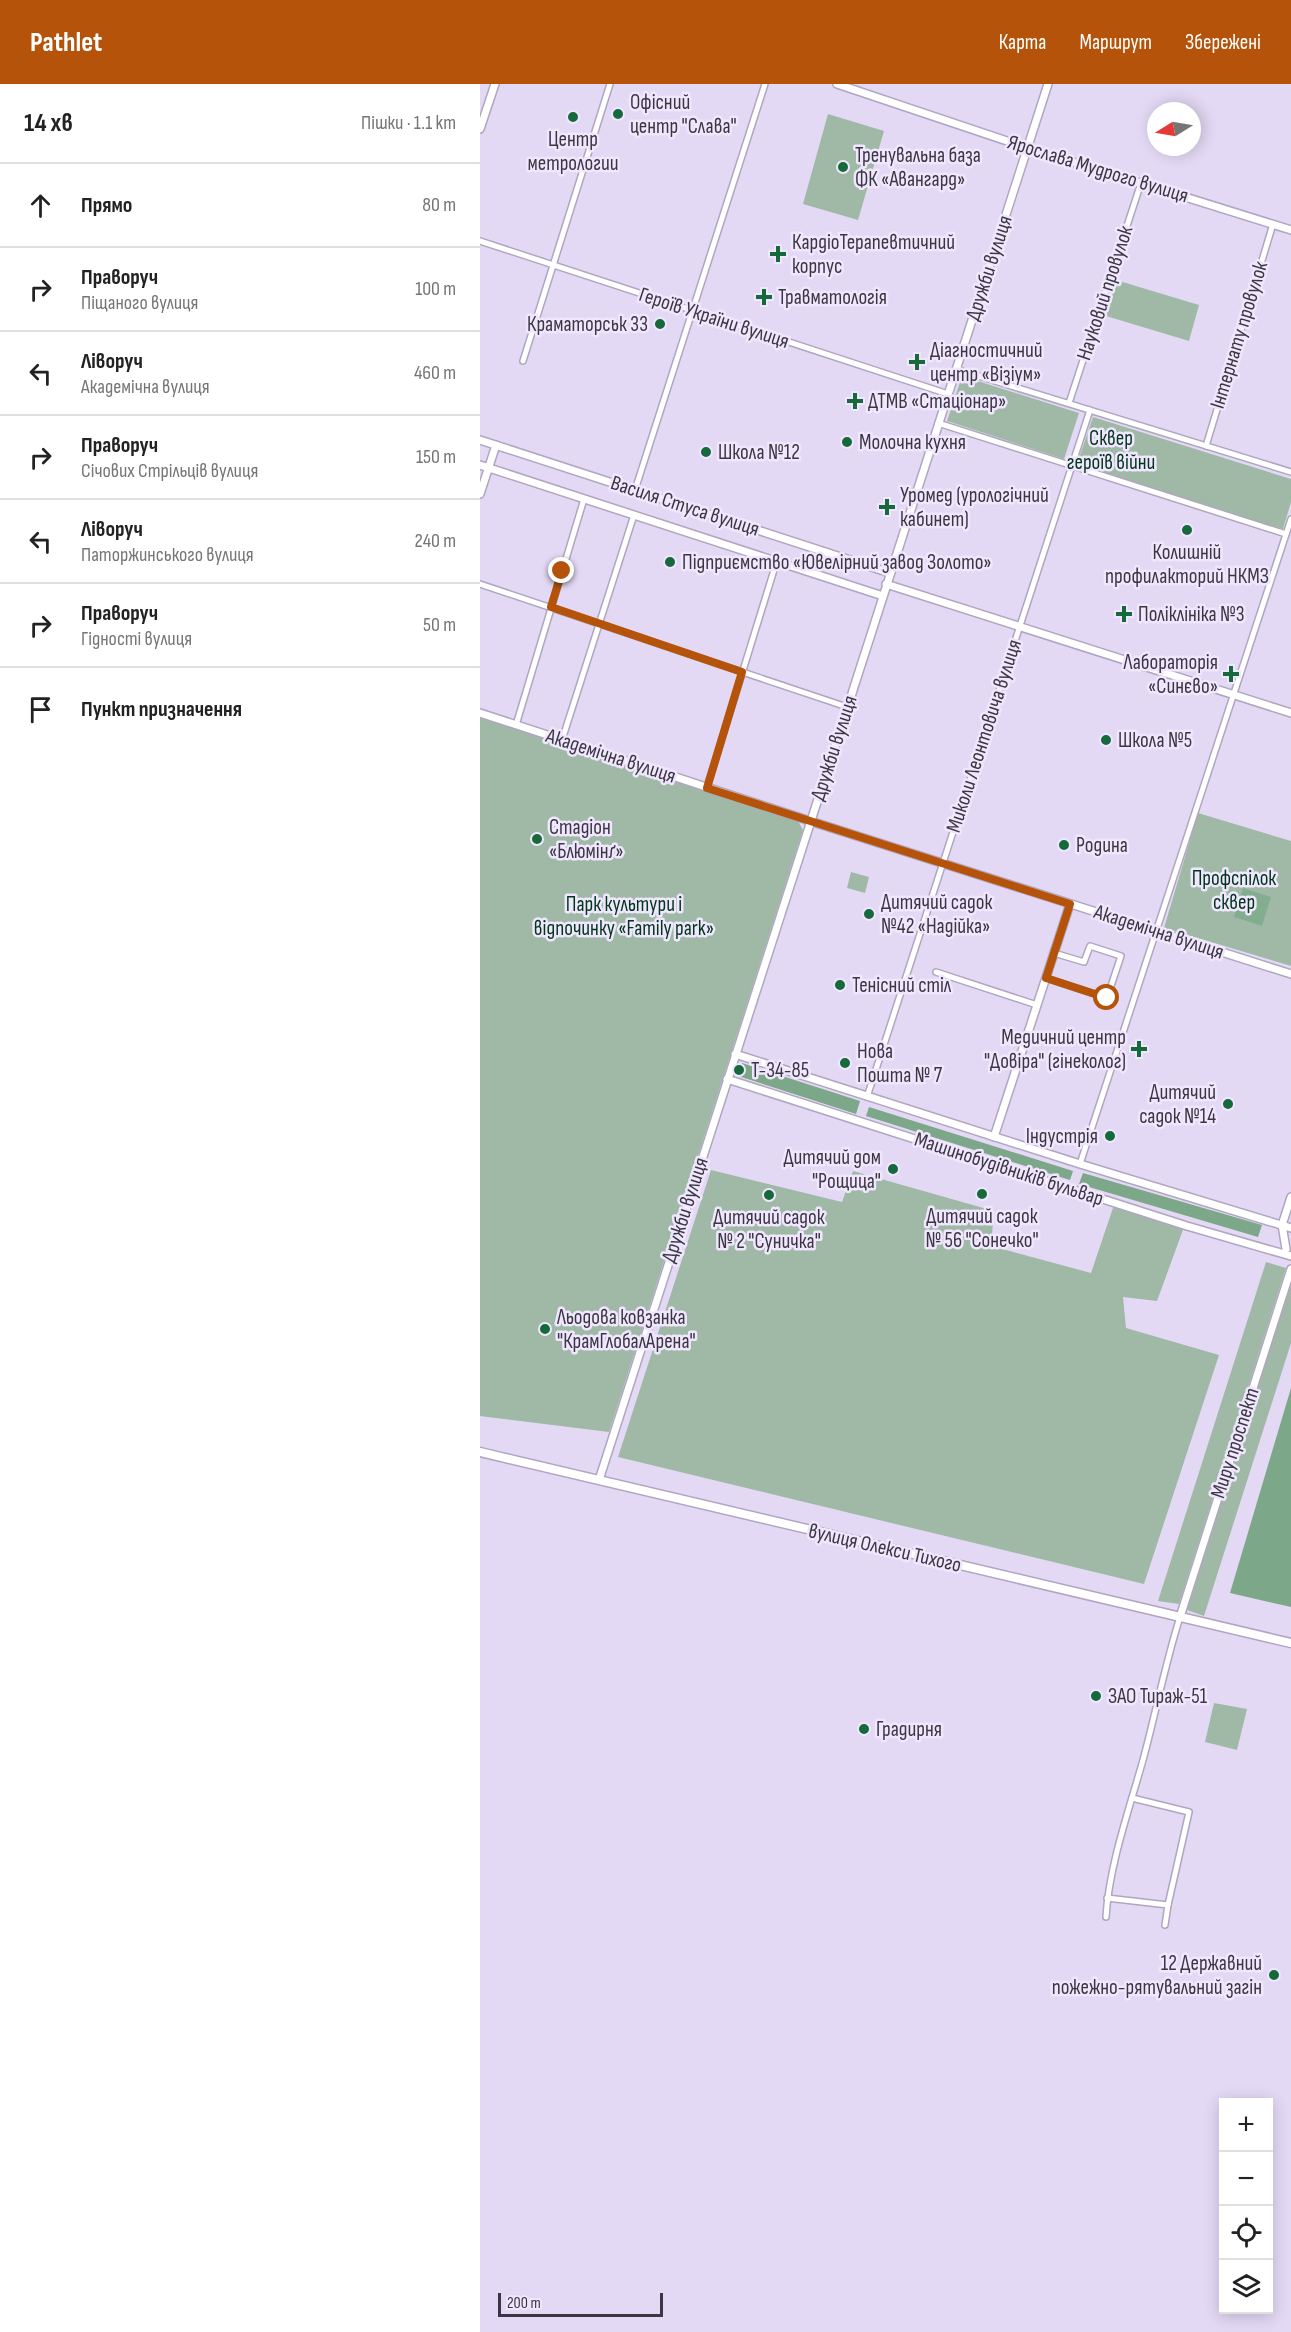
<!DOCTYPE html>
<html lang="uk">
<head>
<meta charset="utf-8">
<style>
	:root { --surface:#fff; --page:#f2f2f2; --text:#222; --muted:#767676; --line:#e0e0e0; --accent:#b45309 }
	body { margin:0; font-family:"Sofia Sans Condensed",sans-serif; background:var(--page); color:var(--text) }
	.controls { position:absolute; right:18px; bottom:18px; display:grid; overflow:hidden; border-radius:0px; box-shadow:0 3px 15px #0003 }
	.controls button { width:54px; height:54px; display:grid; place-items:center; padding:0; border:0; border-bottom:2px solid var(--line); background:var(--surface); color:var(--text); font:30px sans-serif }
	.compass { position:absolute; left:667px; top:18px; width:54px; height:54px; border-radius:50%; background:var(--surface); box-shadow:0 3px 15px #0003; rotate:259deg }
	.scale { position:absolute; left:18px; bottom:15px; width:165px; box-sizing:border-box; padding-left:6px; border:3px solid #3b3742; border-top:0; font-size:16px; line-height:21px; white-space:nowrap; color:#3b3742; -webkit-text-stroke:4px #f0e7fe; paint-order:stroke }
	.stop { position:absolute; width:18px; height:18px; margin:-14px; border:4px solid #b45309; border-radius:50%; background:#fff }
	.stop.end { background:#b45309; border-color:#fff; box-shadow:0 2px 6px #0008 }
	.list { margin:0; padding:0; list-style:none }
	h2 { display:flex; justify-content:space-between; align-items:center; height:78px; margin:0; padding:0 24px; font-size:26px }
	h2 small { font-size:20px; font-weight:400; color:var(--muted) }
	.list li { display:grid; grid-template-columns:39px 1fr auto; gap:18px; align-items:center; box-sizing:border-box; height:84px; padding:0 24px; border-top:2px solid var(--line) }
	.list b { display:block; font-size:22px; white-space:nowrap }
	.list p { margin:0; font-size:20px; white-space:nowrap; color:var(--muted) }
	.list em { font-size:20px; font-style:normal; color:var(--muted) }
	.icon { flex:none; width:33px; height:33px; fill:none; stroke:currentColor; stroke-width:2; stroke-linecap:round; stroke-linejoin:round }
	.map { position:relative; flex:none; width:811px; height:2248px; overflow:hidden }
	header { display:flex; align-items:center; gap:36px; box-sizing:border-box; height:84px; padding:0 30px; background:var(--accent); color:#fff }
	header strong { font-size:28px }
	nav { display:flex; gap:33px; margin-inline-start:auto; font-size:21px }
	main { display:flex }
	aside { flex:1; background:var(--surface) }
	.map>svg:first-child { display:block }
	.green { fill:#9fb9a6 }
	.forest { fill:#7ca788 }
	.water { fill:#82ad8e }
	.lines { fill:none; stroke-linecap:round; stroke-linejoin:round }
	.minor-casing { stroke:#b0a6c0; stroke-width:8 }
	.tertiary-casing { stroke:#b0a6c0; stroke-width:10 }
	.primary-casing { stroke:#b0a6c0; stroke-width:11 }
	.minor { stroke:#fff; stroke-width:5 }
	.tertiary { stroke:#fff; stroke-width:7 }
	.primary { stroke:#fff; stroke-width:8 }
	.route { stroke:#b45309; stroke-width:8 }
	.poi-dot { fill:#15693a; stroke:#f0e7fe; stroke-width:2 }
	.labels { text-anchor:middle; dominant-baseline:central; stroke-width:5; stroke-linejoin:round; paint-order:stroke }
	.poi-label { font-size:21px; fill:#3b3742; stroke:#f0e7fe; text-anchor:start }
	.street-label { font-size:21px; fill:#3b3742; stroke:#f0e7fe }
	.park-label { font-size:21px; fill:#003619; stroke:#f0e7fe }
</style>
</head>
<body>
<header>
<strong>Pathlet</strong>
<nav><a>Карта</a><a>Маршрут</a><a>Збережені</a></nav>
</header>
<main>
<aside>
<h2>14 хв<small>Пішки · 1.1 km</small></h2>
<ul class="list">
<li><svg class="icon" aria-label="ahead" viewBox="0 0 24 24"><path d="M12 20V5M6 11l6-6 6 6"/></svg><div><b>Прямо</b></div><em>80 m</em></li>
<li><svg class="icon" aria-label="right" viewBox="0 0 24 24"><path d="M7 20v-9h11M14 6l5 5-5 5"/></svg><div><b>Праворуч</b><p>Піщаного вулиця</p></div><em>100 m</em></li>
<li><svg class="icon" aria-label="left" viewBox="0 0 24 24"><path d="M17 20v-9H6M10 6l-5 5 5 5"/></svg><div><b>Ліворуч</b><p>Академічна вулиця</p></div><em>460 m</em></li>
<li><svg class="icon" aria-label="right" viewBox="0 0 24 24"><path d="M7 20v-9h11M14 6l5 5-5 5"/></svg><div><b>Праворуч</b><p>Січових Стрільців вулиця</p></div><em>150 m</em></li>
<li><svg class="icon" aria-label="left" viewBox="0 0 24 24"><path d="M17 20v-9H6M10 6l-5 5 5 5"/></svg><div><b>Ліворуч</b><p>Паторжинського вулиця</p></div><em>240 m</em></li>
<li><svg class="icon" aria-label="right" viewBox="0 0 24 24"><path d="M7 20v-9h11M14 6l5 5-5 5"/></svg><div><b>Праворуч</b><p>Гідності вулиця</p></div><em>50 m</em></li>
<li><svg class="icon" aria-label="arrive" viewBox="0 0 24 24"><path d="M6 21V4h12l-3 4 3 4H6"/></svg><div><b>Пункт призначення</b></div></li>
</ul>
</aside>
<div class="map">
<svg width="811" height="2248" viewBox="0 0 811 2248">
	<rect width="100%" height="100%" fill="#e4d9f5"/>
	<!-- green -->
	<g class="green">
		<polygon points="348,30 404,47 378,136 323,120"/>
		<polygon points="636,196 719,221 709,257 626,232"/>
		<polygon points="482,292 599,329 584,375 467,337"/>
		<polygon points="613,333 811,395 811,418 803,445 596,383"/>
		<polygon points="0,633 318,737 323,746 129,1348 0,1332"/>
		<polygon points="718,729 811,757 811,882 684,844"/>
		<polygon points="371,788 389,793 385,809 367,804"/>
		<polygon points="231,1086 362,1118 373,1087 514,1127 511,1162 611,1189 634,1121 704,1143 677,1217 643,1213 646,1244 739,1271 664,1500 138,1373"/>
		<polygon points="786,1178 806,1184 699,1520 678,1517"/>
		<polygon points="811,1200 811,1259 724,1532 707,1526"/>
		<polygon points="734,1619 767,1625 757,1666 725,1658"/>
	</g>
	<!-- forest -->
	<g class="forest">
		<polygon points="262,979 380,1017 376,1030 258,992"/>
		<polygon points="389,1023 593,1087 590,1096 386,1032"/>
		<polygon points="603,1089 782,1141 778,1153 599,1100"/>
		<polygon points="811,1304 811,1523 750,1509"/>
	</g>
	<!-- water -->
	<polygon class="water" points="763,804 791,813 782,842 754,833"/>
	<g class="lines">
		<!-- minor casing -->
		<g class="minor-casing">
			<g id="minor">
				<polyline points="0,157 468,310"/>
				<polyline points="43,277 130,0"/>
				<polyline points="476,285 811,388"/>
				<polyline points="589,319 661,99"/>
				<polyline points="458,339 806,450"/>
				<polyline points="726,362 793,140"/>
				<polyline points="155,406 285,0"/>
				<polyline points="0,500 367,623"/>
				<polyline points="36,641 104,415"/>
				<polyline points="82,656 154,431"/>
				<polyline points="227,703 294,486"/>
				<polyline points="456,888 557,921"/>
				<polyline points="566,894 627,914 641,872 610,862 604,878 574,869"/>
				<polyline points="387,1013 610,326"/>
				<polyline points="600,1080 811,435"/>
				<polyline points="652,1714 709,1728 688,1821"/>
				<polyline points="627,1814 688,1821 685,1841"/>
				<path d="M626 1833C629 1782 649 1726 663 1676 676 1628 685 1580 700 1533"/>
			</g>
		</g>
		<!-- tertiary casing -->
		<g class="tertiary-casing">
			<g id="tertiary">
				<polyline points="357,0 548,64 811,146"/>
				<polyline points="0,45 15,0"/>
				<polyline points="0,356 410,489"/>
				<polyline points="0,381 403,512"/>
				<polyline points="0,410 16,361"/>
				<polyline points="406,500 811,629"/>
				<polyline points="0,629 330,737 811,890"/>
				<polyline points="255,970 600,1080 811,1144"/>
				<polyline points="247,995 707,1142 811,1172"/>
				<polyline points="514,1053 590,820"/>
				<polyline points="806,1165 802,1141 811,1113"/>
				<polyline points="119,1396 568,0"/>
				<polyline points="700,1533 811,1185"/>
			</g>
		</g>
		<!-- primary casing -->
		<g class="primary-casing">
			<polyline id="primary" points="0,1368 811,1559"/>
		</g>
		<!-- minor -->
		<use href="#minor" class="minor"/>
		<!-- tertiary -->
		<use href="#tertiary" class="tertiary"/>
		<!-- primary -->
		<use href="#primary" class="primary"/>
	</g>
	<g class="lines">
		<!-- route -->
		<polyline class="route" points="82,487 71,523 262,588 227,704 590,820 566,894 627,914"/>
	</g>
	<!-- markers -->
	<g class="poi-dot">
		<circle cx="138" cy="30" r="6"/>
		<circle cx="93" cy="33" r="6"/>
		<circle cx="363" cy="83" r="6"/>
		<path d="M295 161h6v6h6v6h-6v6h-6v-6h-6v-6h6z"/>
		<path d="M281 204h6v6h6v6h-6v6h-6v-6h-6v-6h6z"/>
		<circle cx="180" cy="240" r="6"/>
		<path d="M434 269h6v6h6v6h-6v6h-6v-6h-6v-6h6z"/>
		<path d="M372 308h6v6h6v6h-6v6h-6v-6h-6v-6h6z"/>
		<circle cx="367" cy="358" r="6"/>
		<circle cx="226" cy="368" r="6"/>
		<path d="M404 414h6v6h6v6h-6v6h-6v-6h-6v-6h6z"/>
		<circle cx="707" cy="446" r="6"/>
		<circle cx="190" cy="478" r="6"/>
		<path d="M641 521h6v6h6v6h-6v6h-6v-6h-6v-6h6z"/>
		<path d="M748 581h6v6h6v6h-6v6h-6v-6h-6v-6h6z"/>
		<circle cx="626" cy="656" r="6"/>
		<circle cx="57" cy="755" r="6"/>
		<circle cx="584" cy="761" r="6"/>
		<circle cx="389" cy="830" r="6"/>
		<circle cx="360" cy="901" r="6"/>
		<path d="M656 956h6v6h6v6h-6v6h-6v-6h-6v-6h6z"/>
		<circle cx="365" cy="979" r="6"/>
		<circle cx="259" cy="986" r="6"/>
		<circle cx="748" cy="1020" r="6"/>
		<circle cx="630" cy="1052" r="6"/>
		<circle cx="413" cy="1085" r="6"/>
		<circle cx="502" cy="1110" r="6"/>
		<circle cx="289" cy="1111" r="6"/>
		<circle cx="65" cy="1245" r="6"/>
		<circle cx="616" cy="1612" r="6"/>
		<circle cx="384" cy="1645" r="6"/>
		<circle cx="794" cy="1891" r="6"/>
	</g>
	<g class="labels">
		<!-- poi labels -->
		<g class="poi-label">
			<text x="150" y="18">Офісний<tspan x="150" dy="24">центр "Слава"</tspan></text>
			<text x="93" y="55" text-anchor="middle">Центр<tspan x="93" dy="24">метрологии</tspan></text>
			<text x="375" y="71">Тренувальна база<tspan x="375" dy="24">ФК «Авангард»</tspan></text>
			<text x="312" y="158">КардіоТерапевтичний<tspan x="312" dy="24">корпус</tspan></text>
			<text x="298" y="213">Травматологія</text>
			<text x="168" y="240" text-anchor="end">Краматорськ 33</text>
			<text x="450" y="266">Діагностичний<tspan x="450" dy="24">центр «Візіум»</tspan></text>
			<text x="388" y="317">ДТМВ «Стаціонар»</text>
			<text x="379" y="358">Молочна кухня</text>
			<text x="238" y="368">Школа №12</text>
			<text x="420" y="411">Уромед (урологічний<tspan x="420" dy="24">кабинет)</tspan></text>
			<text x="707" y="468" text-anchor="middle">Колишній<tspan x="707" dy="24">профилакторий НКМЗ</tspan></text>
			<text x="202" y="478">Підприємство «Ювелірний завод Золото»</text>
			<text x="658" y="530">Поліклініка №3</text>
			<text x="738" y="578" text-anchor="end">Лабораторія<tspan x="738" dy="24">«Синєво»</tspan></text>
			<text x="638" y="656">Школа №5</text>
			<text x="69" y="743">Стадіон<tspan x="69" dy="24">«Блюмінґ»</tspan></text>
			<text x="596" y="761">Родина</text>
			<text x="401" y="818">Дитячий садок<tspan x="401" dy="24">№42 «Надійка»</tspan></text>
			<text x="372" y="901">Тенісний стіл</text>
			<text x="646" y="953" text-anchor="end">Медичний центр<tspan x="646" dy="24">"Довіра" (гінеколог)</tspan></text>
			<text x="377" y="967">Нова<tspan x="377" dy="24">Пошта № 7</tspan></text>
			<text x="271" y="986">Т-34-85</text>
			<text x="736" y="1008" text-anchor="end">Дитячий<tspan x="736" dy="24">садок №14</tspan></text>
			<text x="618" y="1052" text-anchor="end">Індустрія</text>
			<text x="401" y="1073" text-anchor="end">Дитячий дом<tspan x="401" dy="24">"Рощица"</tspan></text>
			<text x="502" y="1132" text-anchor="middle">Дитячий садок<tspan x="502" dy="24">№ 56 "Сонечко"</tspan></text>
			<text x="289" y="1133" text-anchor="middle">Дитячий садок<tspan x="289" dy="24">№ 2 "Суничка"</tspan></text>
			<text x="77" y="1233">Льодова ковзанка<tspan x="77" dy="24">"КрамГлобалАрена"</tspan></text>
			<text x="628" y="1612">ЗАО Тираж-51</text>
			<text x="396" y="1645">Градирня</text>
			<text x="782" y="1879" text-anchor="end">12 Державний<tspan x="782" dy="24">пожежно-рятувальний загін</tspan></text>
		</g>
		<!-- street labels -->
		<g class="street-label">
			<text transform="translate(618 85) rotate(17)">Ярослава Мудрого вулиця</text>
			<text transform="translate(509 184) rotate(-72)">Дружби вулиця</text>
			<text transform="translate(625 209) rotate(-72)">Науковий провулок</text>
			<text transform="translate(234 234) rotate(18)">Героїв України вулиця</text>
			<text transform="translate(759 251) rotate(-73)">Інтернату провулок</text>
			<text transform="translate(205 422) rotate(18)">Василя Стуса вулиця</text>
			<text transform="translate(504 652) rotate(-72)">Миколи Леонтовича вулиця</text>
			<text transform="translate(354 664) rotate(-72)">Дружби вулиця</text>
			<text transform="translate(131 672) rotate(18)">Академічна вулиця</text>
			<text transform="translate(679 848) rotate(18)">Академічна вулиця</text>
			<text transform="translate(529 1085) rotate(18)">Машинобудівників бульвар</text>
			<text transform="translate(205 1126) rotate(-72)">Дружби вулиця</text>
			<text transform="translate(755 1359) rotate(-72)">Миру проспект</text>
			<text transform="translate(405 1464) rotate(13)">вулиця Олекси Тихого</text>
		</g>
		<!-- park labels -->
		<g class="park-label">
			<text x="631" y="354">Сквер<tspan x="631" dy="24">героїв війни</tspan></text>
			<text x="754" y="794">Профспілок<tspan x="754" dy="24">сквер</tspan></text>
			<text x="144" y="820">Парк культури і<tspan x="144" dy="24">відпочинку «Family park»</tspan></text>
		</g>
	</g>
</svg>
<div class="controls">
<button>+</button>
<button>−</button>
<button><svg class="icon" aria-label="locate" viewBox="0 0 24 24"><circle cx="12" cy="12" r="6"/><path d="M12 2v4M12 18v4M2 12h4M18 12h4"/></svg></button>
<button><svg class="icon" aria-label="layers" viewBox="0 0 24 24"><path d="M12 4l9 5-9 5-9-5zM3 14l9 5 9-5"/></svg></button>
</div>
<svg class="compass" viewBox="-18 -18 36 36"><path d="M0-13l5 13h-10z" fill="#e53935"/><path d="M0 13l5-13h-10z" fill="#767676"/></svg>
<div class="scale">200 m</div>
<div class="stop" style="left:627px;top:914px"></div>
<div class="stop end" style="left:82px;top:487px"></div>
</div>
</main>
</body>
</html>
